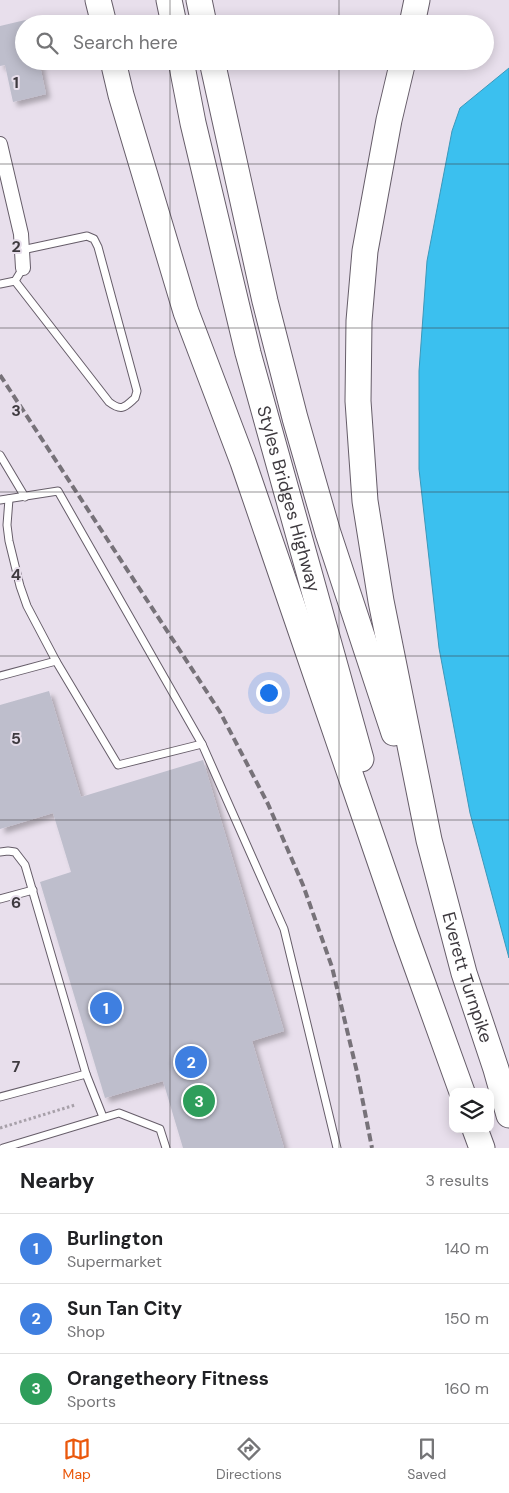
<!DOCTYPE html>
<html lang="en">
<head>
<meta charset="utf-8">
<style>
	:root { --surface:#fff; --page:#f6f6f6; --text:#202124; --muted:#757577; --line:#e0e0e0; --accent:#ea580c }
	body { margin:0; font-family:"DM Sans",sans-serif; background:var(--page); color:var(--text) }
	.controls { position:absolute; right:15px; bottom:15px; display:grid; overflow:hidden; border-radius:10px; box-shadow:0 2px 12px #0003 }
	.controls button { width:45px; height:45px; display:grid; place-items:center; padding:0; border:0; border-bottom:1px solid var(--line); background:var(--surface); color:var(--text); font:25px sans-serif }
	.you { position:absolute; left:268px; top:692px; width:18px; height:18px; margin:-12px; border:4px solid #fff; border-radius:50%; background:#1a73e8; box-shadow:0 0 0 8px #1a73e833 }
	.badge { display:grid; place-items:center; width:32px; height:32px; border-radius:50%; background:var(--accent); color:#fff; font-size:16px; font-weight:700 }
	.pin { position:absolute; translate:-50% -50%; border:2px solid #fff; box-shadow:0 1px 5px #0006 }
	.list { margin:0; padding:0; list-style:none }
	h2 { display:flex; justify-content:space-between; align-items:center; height:65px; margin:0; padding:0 20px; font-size:21px }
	h2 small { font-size:16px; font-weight:400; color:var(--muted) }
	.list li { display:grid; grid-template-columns:32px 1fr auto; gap:15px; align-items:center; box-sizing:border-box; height:70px; padding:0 20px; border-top:1px solid var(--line) }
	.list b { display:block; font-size:19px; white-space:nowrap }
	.list p { margin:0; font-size:16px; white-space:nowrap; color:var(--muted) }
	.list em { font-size:16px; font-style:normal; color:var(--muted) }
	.icon { flex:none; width:28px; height:28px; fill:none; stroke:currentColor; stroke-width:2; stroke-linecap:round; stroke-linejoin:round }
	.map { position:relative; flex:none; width:509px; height:1148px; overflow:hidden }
	.search { position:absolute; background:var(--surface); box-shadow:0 2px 12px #0003; left:15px; right:15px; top:15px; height:55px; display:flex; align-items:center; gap:12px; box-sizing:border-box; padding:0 18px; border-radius:28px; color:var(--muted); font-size:19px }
	.sheet { height:275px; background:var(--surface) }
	nav { display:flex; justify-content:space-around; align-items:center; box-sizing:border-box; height:70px; border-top:1px solid var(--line); background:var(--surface); font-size:14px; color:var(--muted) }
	nav a { display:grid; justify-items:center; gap:2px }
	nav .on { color:var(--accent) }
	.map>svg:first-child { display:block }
	.water { fill:#3bc0ef; stroke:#3c98ba }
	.building { fill:#bebecc; filter:url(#shadow) }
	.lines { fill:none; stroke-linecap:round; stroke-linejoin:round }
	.lane-casing { stroke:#665d69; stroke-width:9 }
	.street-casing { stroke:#665d69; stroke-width:16 }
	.highway-casing { stroke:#665d69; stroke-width:27 }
	.path { stroke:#a7a0a9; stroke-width:3; stroke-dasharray:2.5 2.5; stroke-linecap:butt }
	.lane { stroke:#fff; stroke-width:7 }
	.street { stroke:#fff; stroke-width:14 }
	.highway { stroke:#fff; stroke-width:25 }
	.rail { stroke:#777279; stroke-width:4; stroke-dasharray:8 4; stroke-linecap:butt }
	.grid { fill:none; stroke:#3e3a3f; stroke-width:1; stroke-opacity:0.55 }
	.labels { text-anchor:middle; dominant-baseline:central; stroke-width:4; stroke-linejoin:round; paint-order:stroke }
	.street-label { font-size:18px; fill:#3e3a3f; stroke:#e8dfec }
	.grid-label { font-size:16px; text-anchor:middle; font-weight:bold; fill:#3e3a3f; stroke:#e8dfec; stroke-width:4; stroke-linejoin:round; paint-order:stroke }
</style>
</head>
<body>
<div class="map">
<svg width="509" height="1148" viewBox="0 0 509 1148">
	<defs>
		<filter id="shadow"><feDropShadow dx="4.5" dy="4.5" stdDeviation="2.5" flood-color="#0004"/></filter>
	</defs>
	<rect width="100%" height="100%" fill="#e8dfec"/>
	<!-- water -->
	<polygon class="water" points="509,68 509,958 470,813 439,648 419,469 419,371 427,261 452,131 460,108"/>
	<!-- building -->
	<g class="building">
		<polygon points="34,18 36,24 24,24 24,61 39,61 46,94 13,102 5,65 0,66 0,26"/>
		<polygon points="49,691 81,797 203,760 284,1031 252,1041 284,1148 183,1148 163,1081 105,1098 40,882 71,872 53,813 0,829 0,705"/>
	</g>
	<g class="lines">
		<!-- lane casing -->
		<g class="lane-casing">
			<g id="lane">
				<path d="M15 281 109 402C122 412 125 407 135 398L137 391 98 247 94 239 87 236 22 250"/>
				<polyline points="0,284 15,281 23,268"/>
				<polyline points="0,455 25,497"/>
				<polyline points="0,500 58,491 202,744 118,765 56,661"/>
				<polyline points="0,676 56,661 27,606 20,586 9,541 7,525 9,499"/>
				<polyline points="202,744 284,929 337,1148"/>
				<polyline points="0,852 8,851 15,852 25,865 86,1074 0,1097"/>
				<polyline points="0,899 33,890"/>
				<polyline points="86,1074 103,1117"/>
				<polyline points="3,1148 119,1113 160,1129 166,1148"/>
			</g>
		</g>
		<!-- street casing -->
		<g class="street-casing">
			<polyline id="street" points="0,144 21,234 23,268"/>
		</g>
		<!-- highway casing -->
		<g class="highway-casing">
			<g id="highway">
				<polyline points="98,0 104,24"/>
				<polyline points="169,0 174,24"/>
				<polyline points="199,0 204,24"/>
				<polyline points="412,24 417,0"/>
				<polyline points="113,61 121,95 186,312 243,462 405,934 462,1092"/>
				<path id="s1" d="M181 61 193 123 248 353 361 759"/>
				<polyline points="212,61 265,301 295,418 328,533 394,733"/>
				<path id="s2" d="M403 61 389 120 365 251 359 321 358 401 365 501 381 601 429 840 464 973 496 1069 509 1115"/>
				<polyline points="475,1129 482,1148"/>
			</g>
		</g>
		<!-- path -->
		<polyline class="path" points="0,1128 75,1105"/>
		<!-- lane -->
		<use href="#lane" class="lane"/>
		<!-- street -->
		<use href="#street" class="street"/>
		<!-- highway -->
		<use href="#highway" class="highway"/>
		<!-- rail -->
		<polyline class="rail" points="0,375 220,712 268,804 303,885 332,967 357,1072 372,1148"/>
	</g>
	<!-- grid -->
	<path class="grid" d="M170 0V24M339 0V24M170 61V1148M339 61V1148M0 164H509M0 328H509M0 492H509M0 656H509M0 820H509M0 984H509"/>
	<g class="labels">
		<!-- street labels -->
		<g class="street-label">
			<text stroke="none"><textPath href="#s1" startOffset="451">Styles Bridges Highway</textPath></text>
			<text stroke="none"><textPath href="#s2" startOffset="932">Everett Turnpike</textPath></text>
		</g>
	</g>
	<g class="grid-label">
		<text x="16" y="88">1</text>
		<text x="16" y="252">2</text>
		<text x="16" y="416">3</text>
		<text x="16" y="580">4</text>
		<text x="16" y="744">5</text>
		<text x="16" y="908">6</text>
		<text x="16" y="1072">7</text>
	</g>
</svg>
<div class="controls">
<button><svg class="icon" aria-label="layers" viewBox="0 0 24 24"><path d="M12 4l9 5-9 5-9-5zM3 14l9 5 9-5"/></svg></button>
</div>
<div class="you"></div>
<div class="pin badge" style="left:106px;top:1008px;background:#3f7fe0">1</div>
<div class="pin badge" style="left:191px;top:1062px;background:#3f7fe0">2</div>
<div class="pin badge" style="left:199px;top:1101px;background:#2e9e5b">3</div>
<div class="search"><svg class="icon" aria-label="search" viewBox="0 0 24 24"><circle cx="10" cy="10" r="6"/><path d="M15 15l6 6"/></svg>Search here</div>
</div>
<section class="sheet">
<h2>Nearby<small>3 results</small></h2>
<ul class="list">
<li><span class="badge" style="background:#3f7fe0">1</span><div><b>Burlington</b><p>Supermarket</p></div><em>140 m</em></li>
<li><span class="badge" style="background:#3f7fe0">2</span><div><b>Sun Tan City</b><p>Shop</p></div><em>150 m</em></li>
<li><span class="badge" style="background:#2e9e5b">3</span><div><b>Orangetheory Fitness</b><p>Sports</p></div><em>160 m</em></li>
</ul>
</section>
<nav>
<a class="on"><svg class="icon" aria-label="map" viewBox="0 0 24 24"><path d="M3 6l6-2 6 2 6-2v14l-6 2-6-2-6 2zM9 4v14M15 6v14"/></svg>Map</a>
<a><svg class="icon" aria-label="directions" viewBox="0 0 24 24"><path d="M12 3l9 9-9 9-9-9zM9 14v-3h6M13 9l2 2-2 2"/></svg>Directions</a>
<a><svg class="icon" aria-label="saved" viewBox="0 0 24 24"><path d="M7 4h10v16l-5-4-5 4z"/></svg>Saved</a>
</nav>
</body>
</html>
